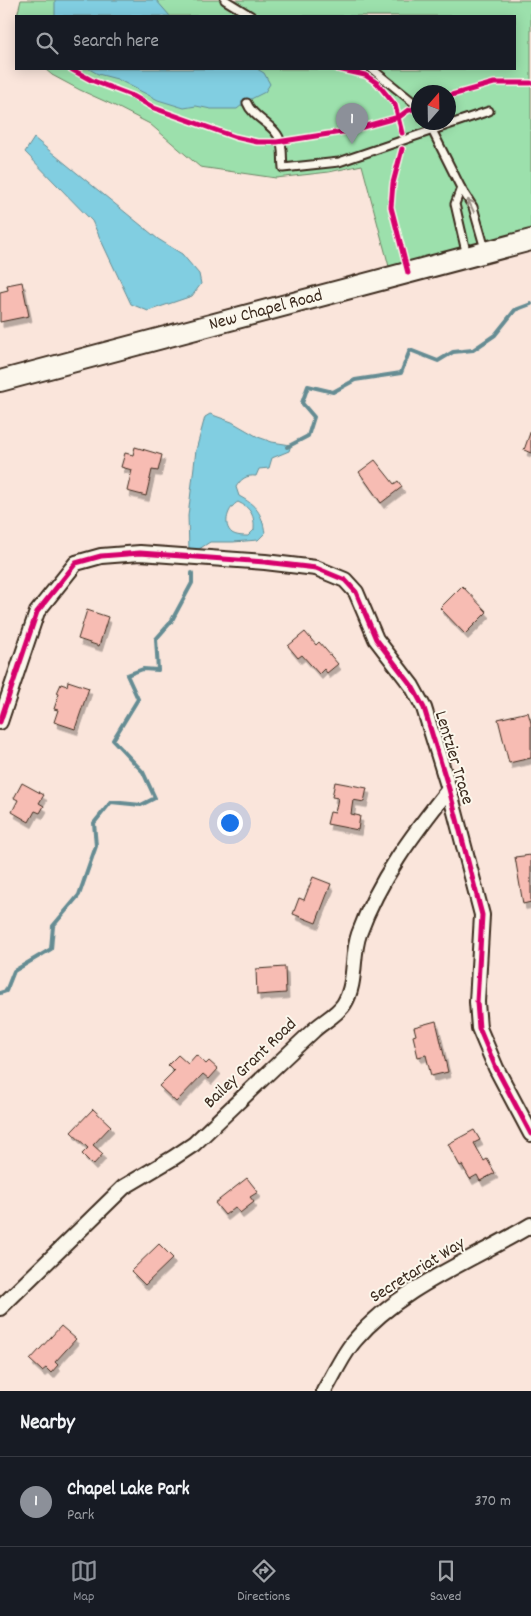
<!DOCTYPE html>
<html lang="en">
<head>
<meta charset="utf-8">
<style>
	:root { --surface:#171b24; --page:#242831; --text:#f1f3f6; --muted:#9ea1a6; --line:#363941; --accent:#8c9099 }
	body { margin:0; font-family:Dekko,sans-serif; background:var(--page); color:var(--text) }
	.compass { position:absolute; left:411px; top:85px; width:45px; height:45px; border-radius:50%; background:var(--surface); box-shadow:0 2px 12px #0003; rotate:20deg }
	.you { position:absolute; left:229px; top:822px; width:18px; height:18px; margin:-12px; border:4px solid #fff; border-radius:50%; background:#1a73e8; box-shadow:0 0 0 8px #1a73e833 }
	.badge { display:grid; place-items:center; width:32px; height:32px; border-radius:50%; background:var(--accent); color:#fff; font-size:16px; font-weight:700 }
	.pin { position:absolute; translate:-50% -41px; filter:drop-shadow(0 1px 2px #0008) }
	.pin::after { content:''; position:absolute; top:26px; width:18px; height:15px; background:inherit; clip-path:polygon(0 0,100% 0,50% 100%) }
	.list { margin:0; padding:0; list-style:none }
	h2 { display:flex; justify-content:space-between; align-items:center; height:65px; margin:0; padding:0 20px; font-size:21px }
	h2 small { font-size:16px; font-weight:400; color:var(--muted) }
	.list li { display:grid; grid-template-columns:32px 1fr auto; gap:15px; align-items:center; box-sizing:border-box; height:90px; padding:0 20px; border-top:1px solid var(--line) }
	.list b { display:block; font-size:19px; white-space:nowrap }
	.list p { margin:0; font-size:16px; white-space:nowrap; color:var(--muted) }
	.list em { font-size:16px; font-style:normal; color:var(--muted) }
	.icon { flex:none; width:28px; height:28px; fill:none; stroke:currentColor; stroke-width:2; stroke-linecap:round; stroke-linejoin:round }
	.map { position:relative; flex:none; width:531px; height:1391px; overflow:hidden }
	.search { position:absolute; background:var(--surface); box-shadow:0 2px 12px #0003; left:15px; right:15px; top:15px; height:55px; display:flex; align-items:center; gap:12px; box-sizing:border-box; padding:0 18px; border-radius:0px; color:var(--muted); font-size:19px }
	.sheet { height:155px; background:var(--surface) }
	nav { display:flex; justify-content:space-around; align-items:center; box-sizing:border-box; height:70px; border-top:1px solid var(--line); background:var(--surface); font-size:14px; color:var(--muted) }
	nav a { display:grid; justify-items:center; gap:2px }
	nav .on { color:var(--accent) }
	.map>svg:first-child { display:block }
	.green { fill:#9ce0ac; stroke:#6c8565; fill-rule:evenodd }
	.water { fill:#81cee1; stroke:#658c93; fill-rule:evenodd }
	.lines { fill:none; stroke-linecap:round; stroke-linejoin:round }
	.stream { stroke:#658c93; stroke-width:4 }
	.building { fill:#f7bcb3; stroke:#3b2a1e; filter:url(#shadow) }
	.lane-casing { stroke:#3b2a1e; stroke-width:11 }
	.street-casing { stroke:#3b2a1e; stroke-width:18 }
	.secondary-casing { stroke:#3b2a1e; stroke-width:24 }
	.lane { stroke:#fbf7ec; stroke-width:7 }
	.street { stroke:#fbf7ec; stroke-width:14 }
	.secondary { stroke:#fbf7ec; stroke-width:20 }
	.cycleway-casing { stroke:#fbf7ec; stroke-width:8 }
	.cycleway { stroke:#d6006c; stroke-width:5 }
	.oneway { stroke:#9b9085 }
	.labels { text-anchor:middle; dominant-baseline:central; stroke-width:4; stroke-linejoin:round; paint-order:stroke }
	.street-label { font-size:18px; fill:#3b2a1e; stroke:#fbf7ec }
</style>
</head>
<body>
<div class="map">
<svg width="531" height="1391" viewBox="0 0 531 1391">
	<defs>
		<filter id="shadow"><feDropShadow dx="3" dy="5.5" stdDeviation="0" flood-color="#0004"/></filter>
	</defs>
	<rect width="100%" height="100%" fill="#fae5db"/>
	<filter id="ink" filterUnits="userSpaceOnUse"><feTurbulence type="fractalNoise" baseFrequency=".02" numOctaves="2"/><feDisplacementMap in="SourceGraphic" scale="10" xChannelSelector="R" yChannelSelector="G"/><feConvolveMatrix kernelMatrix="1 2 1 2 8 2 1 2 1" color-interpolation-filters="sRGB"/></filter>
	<g filter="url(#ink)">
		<!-- green -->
		<path class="green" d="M21 0H531V234L391 274 362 165 329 172 276 178 200 167 150 124 113 105 80 90 52 75 45 69H515V16H17ZM418 92H448V122H418Z"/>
		<!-- water -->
		<g class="water">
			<polygon points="55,0 156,0 170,16 55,16"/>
			<polygon points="89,69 257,69 264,73 270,84 265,92 247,101 237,109 211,109 196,106 184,108 158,100 117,79 98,74"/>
			<polygon points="34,138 158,239 182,254 199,274 201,284 192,296 148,311 131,304 92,221 25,152"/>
			<path d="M210 414 232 422 258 437 272 442 291 445 289 451 272 458 269 468 259 469 256 476C246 475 241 479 236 487L239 496C256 505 262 513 265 533L258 540 233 542H210L196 551 193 549 189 550 188 516 196 450 205 417ZM238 502C251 508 255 516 254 530L248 536C243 536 237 536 232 533 222 525 228 507 238 502Z"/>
		</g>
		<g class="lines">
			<!-- stream -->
			<g class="stream">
				<polyline points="287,447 308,436 314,417 302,403 308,386 333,392 355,380 401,373 410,350 438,361 453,352 473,350 495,335 515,310 531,304"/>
				<polyline points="0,993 6,991 14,971 51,949 53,926 79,895 96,846 94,823 111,802 141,805 155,798 143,772 113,740 138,699 127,675 143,669 158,670 156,639 171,622 192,583 192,573"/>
			</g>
		</g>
		<!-- building -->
		<g class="building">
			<polygon points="22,282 29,316 0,322 0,292 8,290 7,285"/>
			<polygon points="531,430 531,453 524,450"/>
			<polygon points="135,447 162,455 158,471 152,470 146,496 127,491 132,470 121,467 125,453 133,455"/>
			<polygon points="375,460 394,484 398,481 402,487 381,503 359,472"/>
			<polygon points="462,586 487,612 465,634 440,608"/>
			<polygon points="87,610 108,617 99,646 78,639"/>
			<polygon points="305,632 316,645 319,642 338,664 327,673 324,669 319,674 302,655 298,658 288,646"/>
			<polygon points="68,681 89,688 75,729 54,722 58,710 54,709 59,694 57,693 61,684 67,686"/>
			<polygon points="528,712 531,723 531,758 509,763 498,719"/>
			<polygon points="335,782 367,788 364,802 353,800 351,814 360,816 358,830 327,824 330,812 335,813 338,798 332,797"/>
			<polygon points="22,783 44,795 39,803 44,806 40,813 35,811 29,822 12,812 18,800 14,798"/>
			<polygon points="531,855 531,902 523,904 515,857"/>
			<polygon points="313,877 331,884 316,923 293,914 299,898 304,900"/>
			<polygon points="285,967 286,993 257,995 256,969"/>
			<polygon points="436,1021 448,1072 431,1076 426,1055 418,1057 413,1036 416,1035 414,1027"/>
			<polygon points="178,1055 188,1064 196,1055 206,1064 209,1061 218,1069 209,1079 203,1074 176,1102 159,1086 174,1071 168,1065"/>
			<polygon points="93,1109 111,1126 93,1145 103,1154 93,1165 82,1154 88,1148 71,1132"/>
			<polygon points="474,1130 480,1140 474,1143 484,1161 487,1159 495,1173 480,1181 477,1175 470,1179 462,1165 460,1166 448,1144"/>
			<polygon points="247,1178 258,1192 250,1197 254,1202 240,1213 235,1207 225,1215 215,1203"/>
			<polygon points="159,1244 173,1258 145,1285 131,1271"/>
			<polygon points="61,1326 76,1339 55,1362 58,1365 51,1373 46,1368 42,1371 30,1360"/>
		</g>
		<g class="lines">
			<!-- lane casing -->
			<g class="lane-casing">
				<g id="lane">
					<polyline points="225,0 251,16"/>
					<polyline points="372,69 418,106"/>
					<path d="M247 103C253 119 277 125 281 143 283 151 282 160 283 168L339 162 489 111"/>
					<polyline points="428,122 461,188"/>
					<polyline points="467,256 455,204 461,188 473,207 485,249"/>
				</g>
			</g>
			<!-- street casing -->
			<g class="street-casing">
				<g id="street">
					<polyline points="0,722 37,612 76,563 101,556 140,553 265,562 316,568 345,580 356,592 376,639 412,686 424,708 449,789 482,915 477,1002 479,1028 496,1068 531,1134"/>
					<path d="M0 1308 124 1187 173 1158 194 1144C234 1106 273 1068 313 1031 322 1022 337 1015 344 1004 357 983 351 956 359 934 379 879 413 834 449 789"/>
					<path d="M324 1391C334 1375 343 1353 356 1339 400 1287 473 1260 531 1225"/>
				</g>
			</g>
			<!-- secondary casing -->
			<g class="secondary-casing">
				<g id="secondary">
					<path id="s1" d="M0 381 531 240"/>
				</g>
			</g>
			<!-- lane -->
			<use href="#lane" class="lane"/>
			<!-- street -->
			<use href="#street" class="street"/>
			<!-- secondary -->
			<use href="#secondary" class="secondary"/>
			<!-- cycleway casing -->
			<g class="cycleway-casing">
				<g id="cycleway">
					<polyline points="71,69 91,80 133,96 154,108 235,137 257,142 277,142 348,131 399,117 407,111 418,107"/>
					<polyline points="338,69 365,75 377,83 395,105 402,133"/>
					<polyline points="448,96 494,83 531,83"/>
					<polyline points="402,149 393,183 391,207 408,273"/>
					<polyline points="0,722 37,612 76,563 101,556 140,553 265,562 316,568 345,580 356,592 376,639 412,686 424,708 449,789 482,915 477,1002 479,1028 496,1068 531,1134"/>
				</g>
			</g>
			<!-- cycleway -->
			<use href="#cycleway" class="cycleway"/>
		</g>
		<!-- one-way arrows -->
		<defs><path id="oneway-shaft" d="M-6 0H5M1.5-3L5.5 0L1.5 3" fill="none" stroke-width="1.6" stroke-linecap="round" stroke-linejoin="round" transform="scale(1.25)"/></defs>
		<use class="oneway" href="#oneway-shaft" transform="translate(471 206) rotate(-115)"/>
	</g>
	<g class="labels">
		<!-- street labels -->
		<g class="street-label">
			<text stroke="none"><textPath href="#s1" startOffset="275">New Chapel Road</textPath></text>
			<text transform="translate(453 758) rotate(73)">Lentzier Trace</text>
			<text transform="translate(251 1064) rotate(-44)">Bailey Grant Road</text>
			<text transform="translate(418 1271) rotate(-32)">Secretariat Way</text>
		</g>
	</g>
</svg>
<svg class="compass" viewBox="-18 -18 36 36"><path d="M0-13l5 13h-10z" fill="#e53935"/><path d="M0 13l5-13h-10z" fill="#9ea1a6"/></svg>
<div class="you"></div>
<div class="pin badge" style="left:352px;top:144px">1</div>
<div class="search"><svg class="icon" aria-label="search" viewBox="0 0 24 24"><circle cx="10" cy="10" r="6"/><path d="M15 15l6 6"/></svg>Search here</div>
</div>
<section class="sheet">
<h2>Nearby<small></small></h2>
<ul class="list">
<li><span class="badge">1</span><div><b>Chapel Lake Park</b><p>Park</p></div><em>370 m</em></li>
</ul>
</section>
<nav>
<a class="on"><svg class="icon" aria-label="map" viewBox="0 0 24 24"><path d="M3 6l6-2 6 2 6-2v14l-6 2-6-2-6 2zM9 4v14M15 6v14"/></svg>Map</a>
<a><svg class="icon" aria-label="directions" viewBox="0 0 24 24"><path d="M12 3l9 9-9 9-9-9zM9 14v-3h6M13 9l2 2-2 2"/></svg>Directions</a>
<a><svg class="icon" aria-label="saved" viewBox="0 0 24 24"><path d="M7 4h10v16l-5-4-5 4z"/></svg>Saved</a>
</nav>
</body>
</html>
